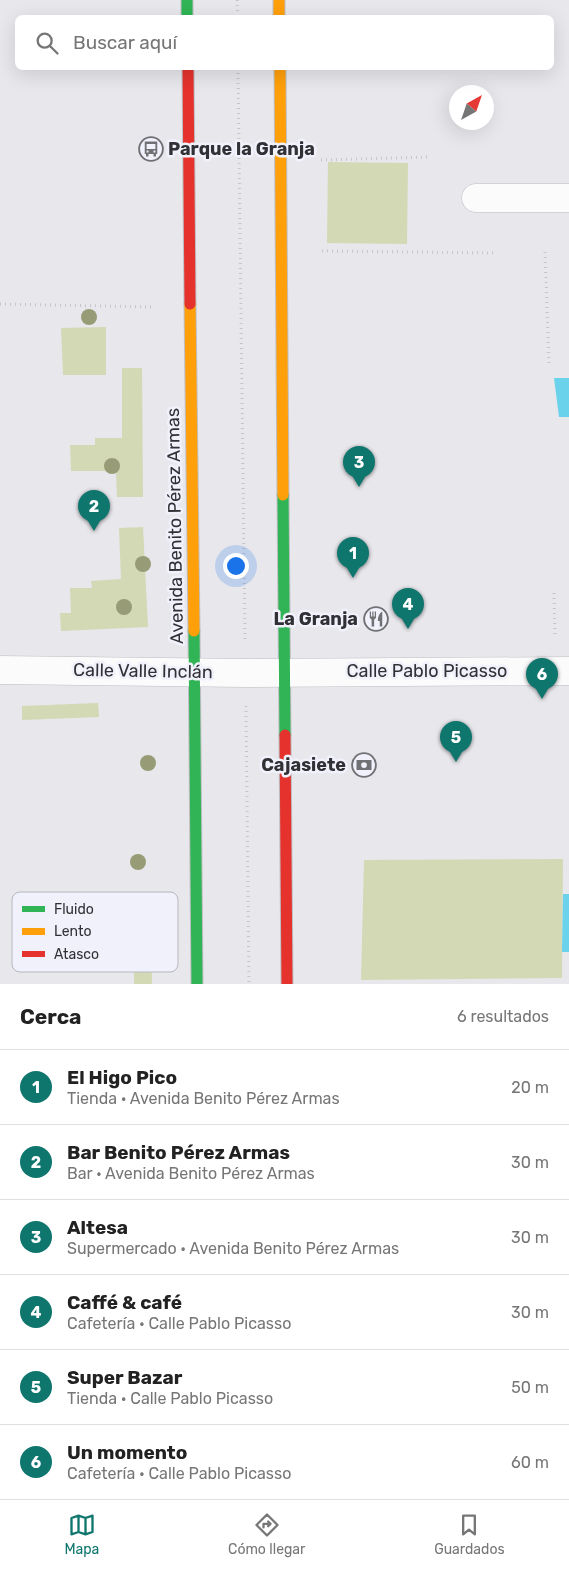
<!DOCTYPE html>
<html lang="es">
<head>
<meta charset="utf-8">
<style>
	:root { --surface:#fff; --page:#f6f6f6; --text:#222; --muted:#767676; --line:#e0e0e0; --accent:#0f766e }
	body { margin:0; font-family:Rubik,sans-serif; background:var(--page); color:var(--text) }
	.compass { position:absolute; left:449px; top:85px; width:45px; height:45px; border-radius:50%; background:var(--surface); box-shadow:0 5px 20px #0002; rotate:40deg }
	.you { position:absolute; left:235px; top:565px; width:18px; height:18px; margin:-12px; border:4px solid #fff; border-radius:50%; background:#1a73e8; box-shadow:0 0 0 8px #1a73e833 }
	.badge { display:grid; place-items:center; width:32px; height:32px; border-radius:50%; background:var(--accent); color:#fff; font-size:16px; font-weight:700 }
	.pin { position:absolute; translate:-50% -41px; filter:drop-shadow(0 1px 2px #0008) }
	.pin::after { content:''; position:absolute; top:26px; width:18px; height:15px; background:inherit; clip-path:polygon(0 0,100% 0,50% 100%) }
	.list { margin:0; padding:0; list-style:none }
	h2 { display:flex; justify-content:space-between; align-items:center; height:65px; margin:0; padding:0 20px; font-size:21px }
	h2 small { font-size:16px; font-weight:400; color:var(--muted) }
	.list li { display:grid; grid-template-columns:32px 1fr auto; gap:15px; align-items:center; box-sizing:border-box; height:75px; padding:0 20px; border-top:1px solid var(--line) }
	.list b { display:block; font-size:19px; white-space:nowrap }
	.list p { margin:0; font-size:16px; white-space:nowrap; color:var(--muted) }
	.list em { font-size:16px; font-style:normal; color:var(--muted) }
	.icon { flex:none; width:28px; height:28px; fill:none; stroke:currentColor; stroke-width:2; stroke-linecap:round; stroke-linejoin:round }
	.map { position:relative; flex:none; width:569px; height:984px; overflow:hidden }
	.search { position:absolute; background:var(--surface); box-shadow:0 5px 20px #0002; left:15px; right:15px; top:15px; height:55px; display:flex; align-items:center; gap:12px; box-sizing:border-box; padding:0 18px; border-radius:8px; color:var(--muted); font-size:19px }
	.sheet { height:515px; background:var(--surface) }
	nav { display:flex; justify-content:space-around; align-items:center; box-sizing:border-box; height:70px; border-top:1px solid var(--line); background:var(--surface); font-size:14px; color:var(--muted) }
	nav a { display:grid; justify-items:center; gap:2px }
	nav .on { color:var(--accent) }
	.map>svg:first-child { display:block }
	.green { fill:#d3d9b4 }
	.water { fill:#6bd2eb }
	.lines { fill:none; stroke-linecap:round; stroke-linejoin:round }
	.street-casing { stroke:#bebec2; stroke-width:29 }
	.fast-casing { stroke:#bebec2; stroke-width:13 }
	.slow-casing { stroke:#bebec2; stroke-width:13 }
	.jam-casing { stroke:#bebec2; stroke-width:13 }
	.path { stroke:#c6c6c9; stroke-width:3; stroke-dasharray:1 4; stroke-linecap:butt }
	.street { stroke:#fbfbfc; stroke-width:28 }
	.fast { stroke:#30b455; stroke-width:11 }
	.slow { stroke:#ff9f0a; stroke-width:11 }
	.jam { stroke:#e5322d; stroke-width:11 }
	.tree { fill:#979c76 }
	.labels { text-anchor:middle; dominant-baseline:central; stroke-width:5; stroke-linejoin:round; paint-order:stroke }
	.poi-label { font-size:18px; font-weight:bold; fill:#313135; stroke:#f1f1fc; text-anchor:end }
	.street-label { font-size:18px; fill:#313135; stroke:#f1f1fc }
	.key { fill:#f1f1fc; stroke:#b7b7c0; stroke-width:1 }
	.key-label { font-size:14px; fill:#313135 }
</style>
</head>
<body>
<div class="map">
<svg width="569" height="984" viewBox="0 0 569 984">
	<rect width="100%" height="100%" fill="#e7e7ec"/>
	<!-- green -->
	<g class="green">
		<polygon points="328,162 408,163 407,244 327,243"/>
		<polygon points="106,327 106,375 63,375 61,328"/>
		<polygon points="122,368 142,368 143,497 117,497 116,471 71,471 70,445 95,445 95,438 122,438"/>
		<polygon points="143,527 148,627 61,631 60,613 71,613 70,588 92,588 91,581 121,579 119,528"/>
		<polygon points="98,703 99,717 22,720 22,706"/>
		<polygon points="563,859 562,978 361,980 364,860"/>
		<polygon points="117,936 151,936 152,984 134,984 134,947 118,947"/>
	</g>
	<!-- water -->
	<g class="water">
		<polygon points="554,378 569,378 569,417 559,417"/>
		<polygon points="563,894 569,894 569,952 562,952"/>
	</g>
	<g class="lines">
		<!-- street casing -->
		<g class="street-casing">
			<g id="street">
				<polyline points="476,198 569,198"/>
				<polyline points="0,670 245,673 569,671"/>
			</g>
		</g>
		<!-- fast casing -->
		<g class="fast-casing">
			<g id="fast">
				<polyline points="187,0 187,18"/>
				<polyline points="283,495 285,735"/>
				<polyline points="194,631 197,984"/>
			</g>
		</g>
		<!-- slow casing -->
		<g class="slow-casing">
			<g id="slow">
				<polyline points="279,0 279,18"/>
				<polyline points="280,68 283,495"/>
				<polyline points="190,304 194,631"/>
			</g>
		</g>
		<!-- jam casing -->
		<g class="jam-casing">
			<g id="jam">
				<polyline points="188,68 190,304"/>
				<polyline points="285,735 287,984"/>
			</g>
		</g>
		<!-- path -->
		<g class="path">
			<polyline points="237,0 238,18"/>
			<polyline points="238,68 245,639"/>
			<polyline points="321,160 430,157"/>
			<polyline points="322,251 496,253"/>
			<polyline points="545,252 549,364"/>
			<polyline points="0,304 154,307"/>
			<polyline points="554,593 555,637"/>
			<polyline points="246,706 249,984"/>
		</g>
		<!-- street -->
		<use href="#street" class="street"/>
		<!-- fast -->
		<use href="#fast" class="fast"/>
		<!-- slow -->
		<use href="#slow" class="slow"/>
		<!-- jam -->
		<use href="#jam" class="jam"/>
	</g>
	<!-- trees -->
	<g class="tree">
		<circle cx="89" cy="317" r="8"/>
		<circle cx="112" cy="466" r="8"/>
		<circle cx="143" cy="564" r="8"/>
		<circle cx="124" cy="607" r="8"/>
		<circle cx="148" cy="763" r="8"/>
		<circle cx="138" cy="862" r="8"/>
	</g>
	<!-- icons -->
	<defs>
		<g id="bus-ring" transform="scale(1.25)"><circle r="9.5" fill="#f1f1fc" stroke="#717175" stroke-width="1.5"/><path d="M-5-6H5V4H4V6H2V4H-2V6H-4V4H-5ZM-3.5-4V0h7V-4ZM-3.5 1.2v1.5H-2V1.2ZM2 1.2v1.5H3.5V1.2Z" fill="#717175"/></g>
		<g id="restaurant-ring" transform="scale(1.25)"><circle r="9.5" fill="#f1f1fc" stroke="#717175" stroke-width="1.5"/><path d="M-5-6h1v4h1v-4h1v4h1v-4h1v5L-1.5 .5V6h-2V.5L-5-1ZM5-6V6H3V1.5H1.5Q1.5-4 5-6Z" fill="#717175"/></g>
		<g id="bank-ring" transform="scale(1.25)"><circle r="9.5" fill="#f1f1fc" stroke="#717175" stroke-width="1.5"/><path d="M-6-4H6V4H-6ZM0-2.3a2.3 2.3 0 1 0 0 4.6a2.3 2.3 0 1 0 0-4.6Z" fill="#717175"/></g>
	</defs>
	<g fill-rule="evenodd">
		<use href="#bus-ring" x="151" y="149"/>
		<use href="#restaurant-ring" x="376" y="619"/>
		<use href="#bank-ring" x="364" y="765"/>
	</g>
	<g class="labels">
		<!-- poi labels -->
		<g class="poi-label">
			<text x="168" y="149" text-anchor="start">Parque la Granja</text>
			<text x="358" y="619">La Granja</text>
			<text x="346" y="765">Cajasiete</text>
		</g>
		<!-- street labels -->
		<g class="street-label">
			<text transform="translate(175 526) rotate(-91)">Avenida Benito Pérez Armas</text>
			<text transform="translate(143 671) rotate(1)">Calle Valle Inclán</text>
			<text x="427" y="671">Calle Pablo Picasso</text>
		</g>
	</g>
	<!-- legend -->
	<rect x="12" y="892" width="166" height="80" rx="8" class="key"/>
	<rect x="22" y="906" width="23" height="6" fill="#30b455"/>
	<rect x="22" y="928" width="23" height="7" fill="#ff9f0a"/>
	<rect x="22" y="951" width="23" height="6" fill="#e5322d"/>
	<g class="key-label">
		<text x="54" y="914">Fluido</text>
		<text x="54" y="936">Lento</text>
		<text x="54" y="959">Atasco</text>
	</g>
</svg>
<svg class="compass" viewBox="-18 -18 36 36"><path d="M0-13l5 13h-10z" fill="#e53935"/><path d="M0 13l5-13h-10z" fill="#767676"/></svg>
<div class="you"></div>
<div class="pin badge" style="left:353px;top:578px">1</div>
<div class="pin badge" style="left:94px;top:531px">2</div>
<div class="pin badge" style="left:359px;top:487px">3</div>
<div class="pin badge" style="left:408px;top:629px">4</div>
<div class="pin badge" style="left:456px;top:762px">5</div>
<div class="pin badge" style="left:542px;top:699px">6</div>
<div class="search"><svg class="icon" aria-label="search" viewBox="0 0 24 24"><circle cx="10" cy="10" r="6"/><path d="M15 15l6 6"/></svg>Buscar aquí</div>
</div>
<section class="sheet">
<h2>Cerca<small>6 resultados</small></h2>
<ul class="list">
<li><span class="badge">1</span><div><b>El Higo Pico</b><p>Tienda · Avenida Benito Pérez Armas</p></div><em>20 m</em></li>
<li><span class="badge">2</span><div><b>Bar Benito Pérez Armas</b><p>Bar · Avenida Benito Pérez Armas</p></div><em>30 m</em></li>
<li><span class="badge">3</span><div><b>Altesa</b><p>Supermercado · Avenida Benito Pérez Armas</p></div><em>30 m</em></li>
<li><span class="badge">4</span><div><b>Caffé &amp; café</b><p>Cafetería · Calle Pablo Picasso</p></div><em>30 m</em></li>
<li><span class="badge">5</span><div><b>Super Bazar</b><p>Tienda · Calle Pablo Picasso</p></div><em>50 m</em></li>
<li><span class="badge">6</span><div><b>Un momento</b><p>Cafetería · Calle Pablo Picasso</p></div><em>60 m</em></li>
</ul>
</section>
<nav>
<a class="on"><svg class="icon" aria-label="map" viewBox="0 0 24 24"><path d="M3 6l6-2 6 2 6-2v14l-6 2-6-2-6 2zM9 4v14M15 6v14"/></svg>Mapa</a>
<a><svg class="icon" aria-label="directions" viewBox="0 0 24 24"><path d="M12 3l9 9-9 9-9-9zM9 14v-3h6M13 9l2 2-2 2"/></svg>Cómo llegar</a>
<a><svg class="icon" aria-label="saved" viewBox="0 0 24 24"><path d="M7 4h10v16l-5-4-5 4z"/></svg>Guardados</a>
</nav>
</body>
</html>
